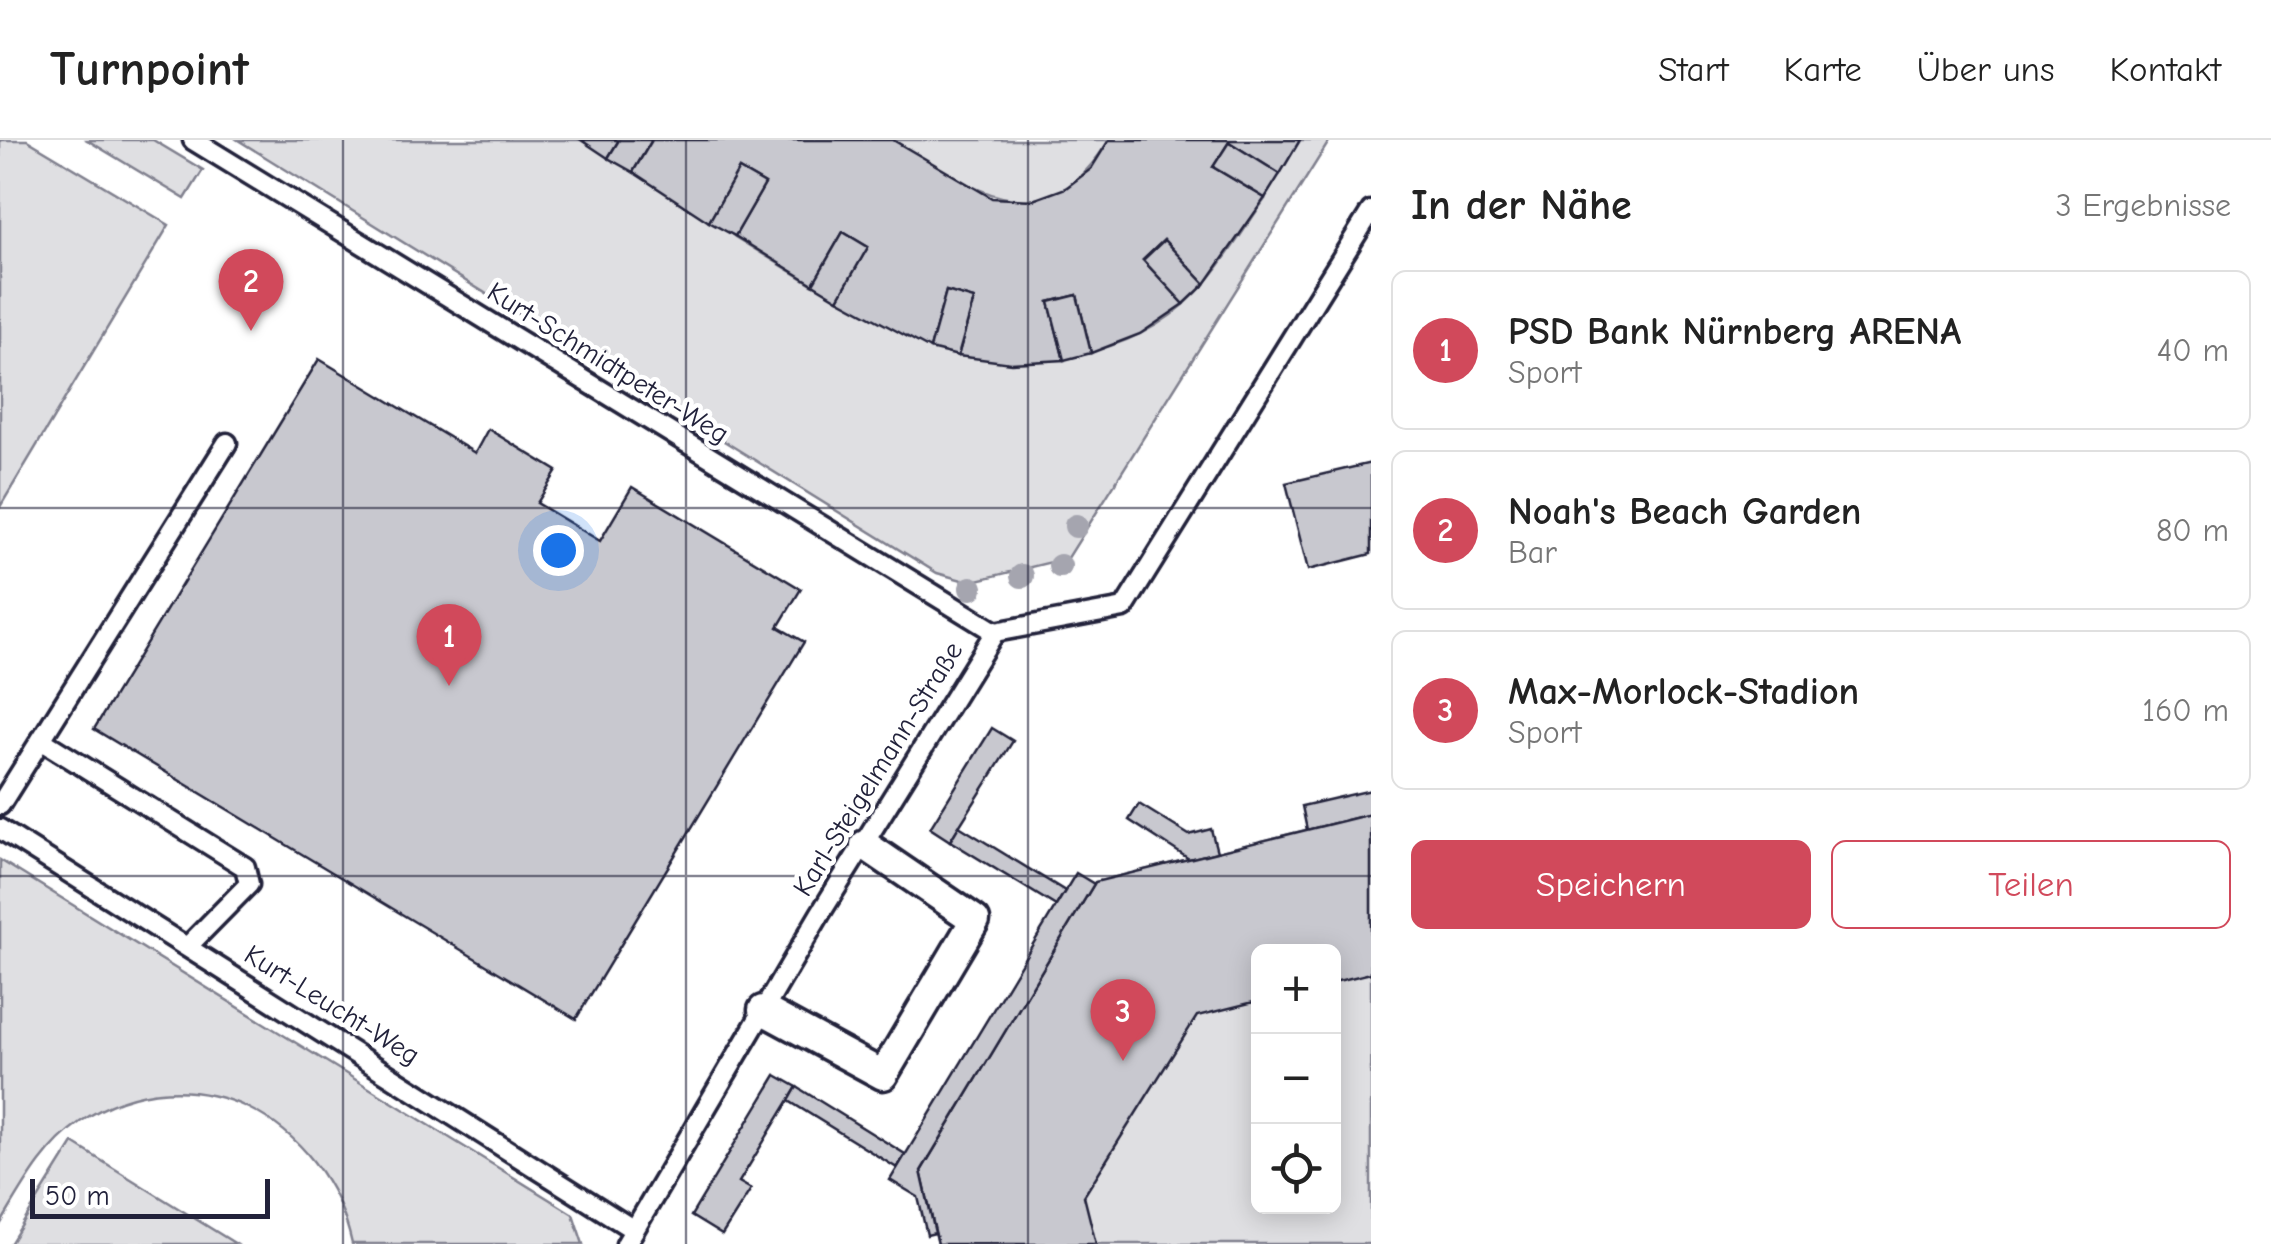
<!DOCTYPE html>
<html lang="de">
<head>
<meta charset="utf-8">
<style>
	:root { --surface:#fff; --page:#f6f6f6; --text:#222; --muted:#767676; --line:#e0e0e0; --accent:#d1495b }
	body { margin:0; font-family:"Comic Neue",sans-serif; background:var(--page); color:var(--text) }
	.controls { position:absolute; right:30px; bottom:30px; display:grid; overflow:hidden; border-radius:15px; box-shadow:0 5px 25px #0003 }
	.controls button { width:90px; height:90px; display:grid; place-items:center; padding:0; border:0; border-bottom:2px solid var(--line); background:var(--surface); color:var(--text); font:50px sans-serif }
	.scale { position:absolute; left:30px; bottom:25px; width:240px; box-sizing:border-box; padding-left:10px; border:5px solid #22223b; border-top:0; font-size:28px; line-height:35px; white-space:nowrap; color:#22223b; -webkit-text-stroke:8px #fff; paint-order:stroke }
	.you { position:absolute; left:558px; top:410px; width:35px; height:35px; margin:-25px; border:8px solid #fff; border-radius:50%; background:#1a73e8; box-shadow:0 0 0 15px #1a73e833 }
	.badge { display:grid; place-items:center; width:65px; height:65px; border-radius:50%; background:var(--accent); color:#fff; font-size:32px; font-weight:700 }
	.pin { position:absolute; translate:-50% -82px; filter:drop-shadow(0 2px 5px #0008) }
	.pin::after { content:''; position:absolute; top:52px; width:35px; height:30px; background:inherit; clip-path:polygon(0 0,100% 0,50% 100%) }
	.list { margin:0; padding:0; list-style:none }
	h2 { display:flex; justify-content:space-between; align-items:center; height:130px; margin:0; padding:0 40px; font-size:42px }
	h2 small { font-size:32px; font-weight:400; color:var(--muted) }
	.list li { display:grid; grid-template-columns:65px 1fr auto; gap:30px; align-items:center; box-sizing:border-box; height:160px; margin:0 20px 20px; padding:0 20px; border:2px solid var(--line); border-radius:15px }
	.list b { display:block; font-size:38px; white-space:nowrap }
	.list p { margin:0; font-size:32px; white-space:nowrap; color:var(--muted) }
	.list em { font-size:32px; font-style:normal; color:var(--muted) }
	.actions { display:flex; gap:20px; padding:30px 40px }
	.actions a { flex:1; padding:22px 0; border:2px solid var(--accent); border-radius:15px; text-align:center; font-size:35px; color:var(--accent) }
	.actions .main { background:var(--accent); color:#fff }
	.icon { flex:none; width:55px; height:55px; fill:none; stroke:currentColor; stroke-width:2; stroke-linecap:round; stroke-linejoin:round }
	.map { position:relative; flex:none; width:1371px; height:1104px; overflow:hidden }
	header { display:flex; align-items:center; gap:60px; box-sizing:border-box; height:140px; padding:0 50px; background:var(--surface); border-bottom:2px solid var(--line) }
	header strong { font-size:48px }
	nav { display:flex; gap:55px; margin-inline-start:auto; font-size:35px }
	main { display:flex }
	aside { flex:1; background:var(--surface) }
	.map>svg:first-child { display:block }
	.green { fill:#dfdfe2; stroke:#80808e; stroke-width:2.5; fill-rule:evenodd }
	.building { fill:#c8c8cf; stroke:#22223b; stroke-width:2.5 }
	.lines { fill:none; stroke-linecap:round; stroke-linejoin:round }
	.service-casing { stroke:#22223b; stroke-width:25 }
	.pedestrian-casing { stroke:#22223b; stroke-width:35 }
	.service { stroke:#fff; stroke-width:18 }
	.pedestrian { stroke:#fff; stroke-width:28 }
	.tree { fill:#a5a5af }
	.grid { fill:none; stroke:#22223b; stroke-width:2.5; stroke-opacity:0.55 }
	.labels { text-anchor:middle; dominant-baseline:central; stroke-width:9; stroke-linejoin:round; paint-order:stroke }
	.street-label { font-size:28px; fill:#22223b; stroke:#fff }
</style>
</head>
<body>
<header>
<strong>Turnpoint</strong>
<nav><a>Start</a><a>Karte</a><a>Über uns</a><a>Kontakt</a></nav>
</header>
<main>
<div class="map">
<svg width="1371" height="1104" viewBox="0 0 1371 1104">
	<rect width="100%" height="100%" fill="#fff"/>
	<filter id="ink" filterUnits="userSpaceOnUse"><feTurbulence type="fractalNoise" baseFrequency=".01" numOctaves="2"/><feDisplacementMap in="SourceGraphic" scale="20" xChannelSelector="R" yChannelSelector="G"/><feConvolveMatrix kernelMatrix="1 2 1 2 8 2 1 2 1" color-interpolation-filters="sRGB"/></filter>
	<g filter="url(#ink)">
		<!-- green -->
		<g class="green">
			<polygon points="0,0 27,0 169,85 0,367"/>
			<polygon points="87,0 153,0 203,30 185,59"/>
			<path d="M238 0H619L735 97 812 144 843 92 974 159 958 216C1047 228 1145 216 1207 141 1228 116 1246 86 1265 59L1213 27 1280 33 1300 0H1330L1068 418 969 442 937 433Z"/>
			<path d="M893 0H1109C1044 106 972 49 893 0Z"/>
			<path d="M1371 674V1104H938L921 1031 1095 742ZM1258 812H1334V1066H1258Z"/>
			<path d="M0 720 573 1074 583 1104H352C325 980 193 906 80 982 43 1008 23 1047 0 1085Z"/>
			<polygon points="73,1003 236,1104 10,1104"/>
		</g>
		<!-- building -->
		<g class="building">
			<polygon points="581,0 619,0 608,18"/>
			<polygon points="619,0 652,0 633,32 608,18"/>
			<polygon points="652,0 893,0 992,58 1033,60 1066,48 1091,29 1109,0 1300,0 1280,34 1229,2 1213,27 1265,58 1205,144 1164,100 1143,120 1184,164 1140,194 1091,213 1077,155 1049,162 1064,220 1011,223 958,216 974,159 946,151 930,209 838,159 868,107 843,92 813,144 735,96 765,44 739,29 709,82 633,32"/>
			<polygon points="1229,2 1280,34 1265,58 1213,27"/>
			<polygon points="739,29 765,44 735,96 709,82"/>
			<polygon points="843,92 868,107 838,159 813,144"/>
			<polygon points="1164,100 1205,144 1184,164 1143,120"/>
			<polygon points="946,151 974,159 958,216 930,209"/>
			<polygon points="1077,155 1091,213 1064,220 1049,162"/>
			<polygon points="319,219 475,313 488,289 557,331 537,363 600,401 632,347 801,449 778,487 804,502 576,879 94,589"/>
			<polygon points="1371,323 1371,414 1308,430 1286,343"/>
			<polygon points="992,588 1013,601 950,701 930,688"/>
			<polygon points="1371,650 1371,674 1307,690 1302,666"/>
			<polygon points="1139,664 1189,695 1211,689 1217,712 1189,719 1129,680"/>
			<polygon points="1371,674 1371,833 1334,842 1334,812 1258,812 1258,861 1197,876 1084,1056 1096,1104 938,1104 921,1031 1095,742"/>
			<polygon points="959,686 1065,751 1056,766 950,701"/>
			<polygon points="1076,733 1094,744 921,1031 935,1093 927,1095 918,1057 890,1040"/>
			<polygon points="776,935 797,947 739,1042 751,1049 722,1095 691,1076"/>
			<polygon points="797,947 905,1014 897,1028 789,961"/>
		</g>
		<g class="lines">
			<!-- service casing -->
			<g class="service-casing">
				<g id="service">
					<polyline points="193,0 995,492"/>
					<polyline points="41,600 245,727 249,744 188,806"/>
					<polyline points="0,665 227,303"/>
					<polyline points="0,689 634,1090"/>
					<polyline points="626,1104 820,774 995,492 1124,468 1371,71"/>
				</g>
			</g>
			<!-- pedestrian casing -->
			<g class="pedestrian-casing">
				<polyline id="pedestrian" points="763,870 883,935 975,780 865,705"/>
			</g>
			<!-- service -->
			<use href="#service" class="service"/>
			<!-- pedestrian -->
			<use href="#pedestrian" class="pedestrian"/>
		</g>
		<!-- trees -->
		<g class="tree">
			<circle cx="1076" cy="386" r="12"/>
			<circle cx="1060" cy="426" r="12"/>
			<circle cx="1022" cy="436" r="12"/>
			<circle cx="971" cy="448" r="12"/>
		</g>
	</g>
	<!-- grid -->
	<path class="grid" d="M343 0V1104M686 0V1104M1028 0V1104M0 368H1371M0 736H1371"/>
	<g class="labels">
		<!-- street labels -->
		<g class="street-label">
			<text transform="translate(608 223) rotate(32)">Kurt-Schmidtpeter-Weg</text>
			<text transform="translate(878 629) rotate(-58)">Karl-Steigelmann-Straße</text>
			<text transform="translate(332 865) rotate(32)">Kurt-Leucht-Weg</text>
		</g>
	</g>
</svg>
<div class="controls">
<button>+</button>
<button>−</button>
<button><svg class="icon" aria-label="locate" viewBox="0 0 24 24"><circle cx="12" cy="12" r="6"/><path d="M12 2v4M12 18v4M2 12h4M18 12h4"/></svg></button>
</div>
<div class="scale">50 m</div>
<div class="you"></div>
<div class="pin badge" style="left:449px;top:546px">1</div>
<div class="pin badge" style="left:251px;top:191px">2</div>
<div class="pin badge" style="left:1123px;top:921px">3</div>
</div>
<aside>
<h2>In der Nähe<small>3 Ergebnisse</small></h2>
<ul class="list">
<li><span class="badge">1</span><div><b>PSD Bank Nürnberg ARENA</b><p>Sport</p></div><em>40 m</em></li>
<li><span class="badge">2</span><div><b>Noah's Beach Garden</b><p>Bar</p></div><em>80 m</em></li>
<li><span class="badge">3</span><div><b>Max-Morlock-Stadion</b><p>Sport</p></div><em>160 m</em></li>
</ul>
<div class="actions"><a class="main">Speichern</a><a>Teilen</a></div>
</aside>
</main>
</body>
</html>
